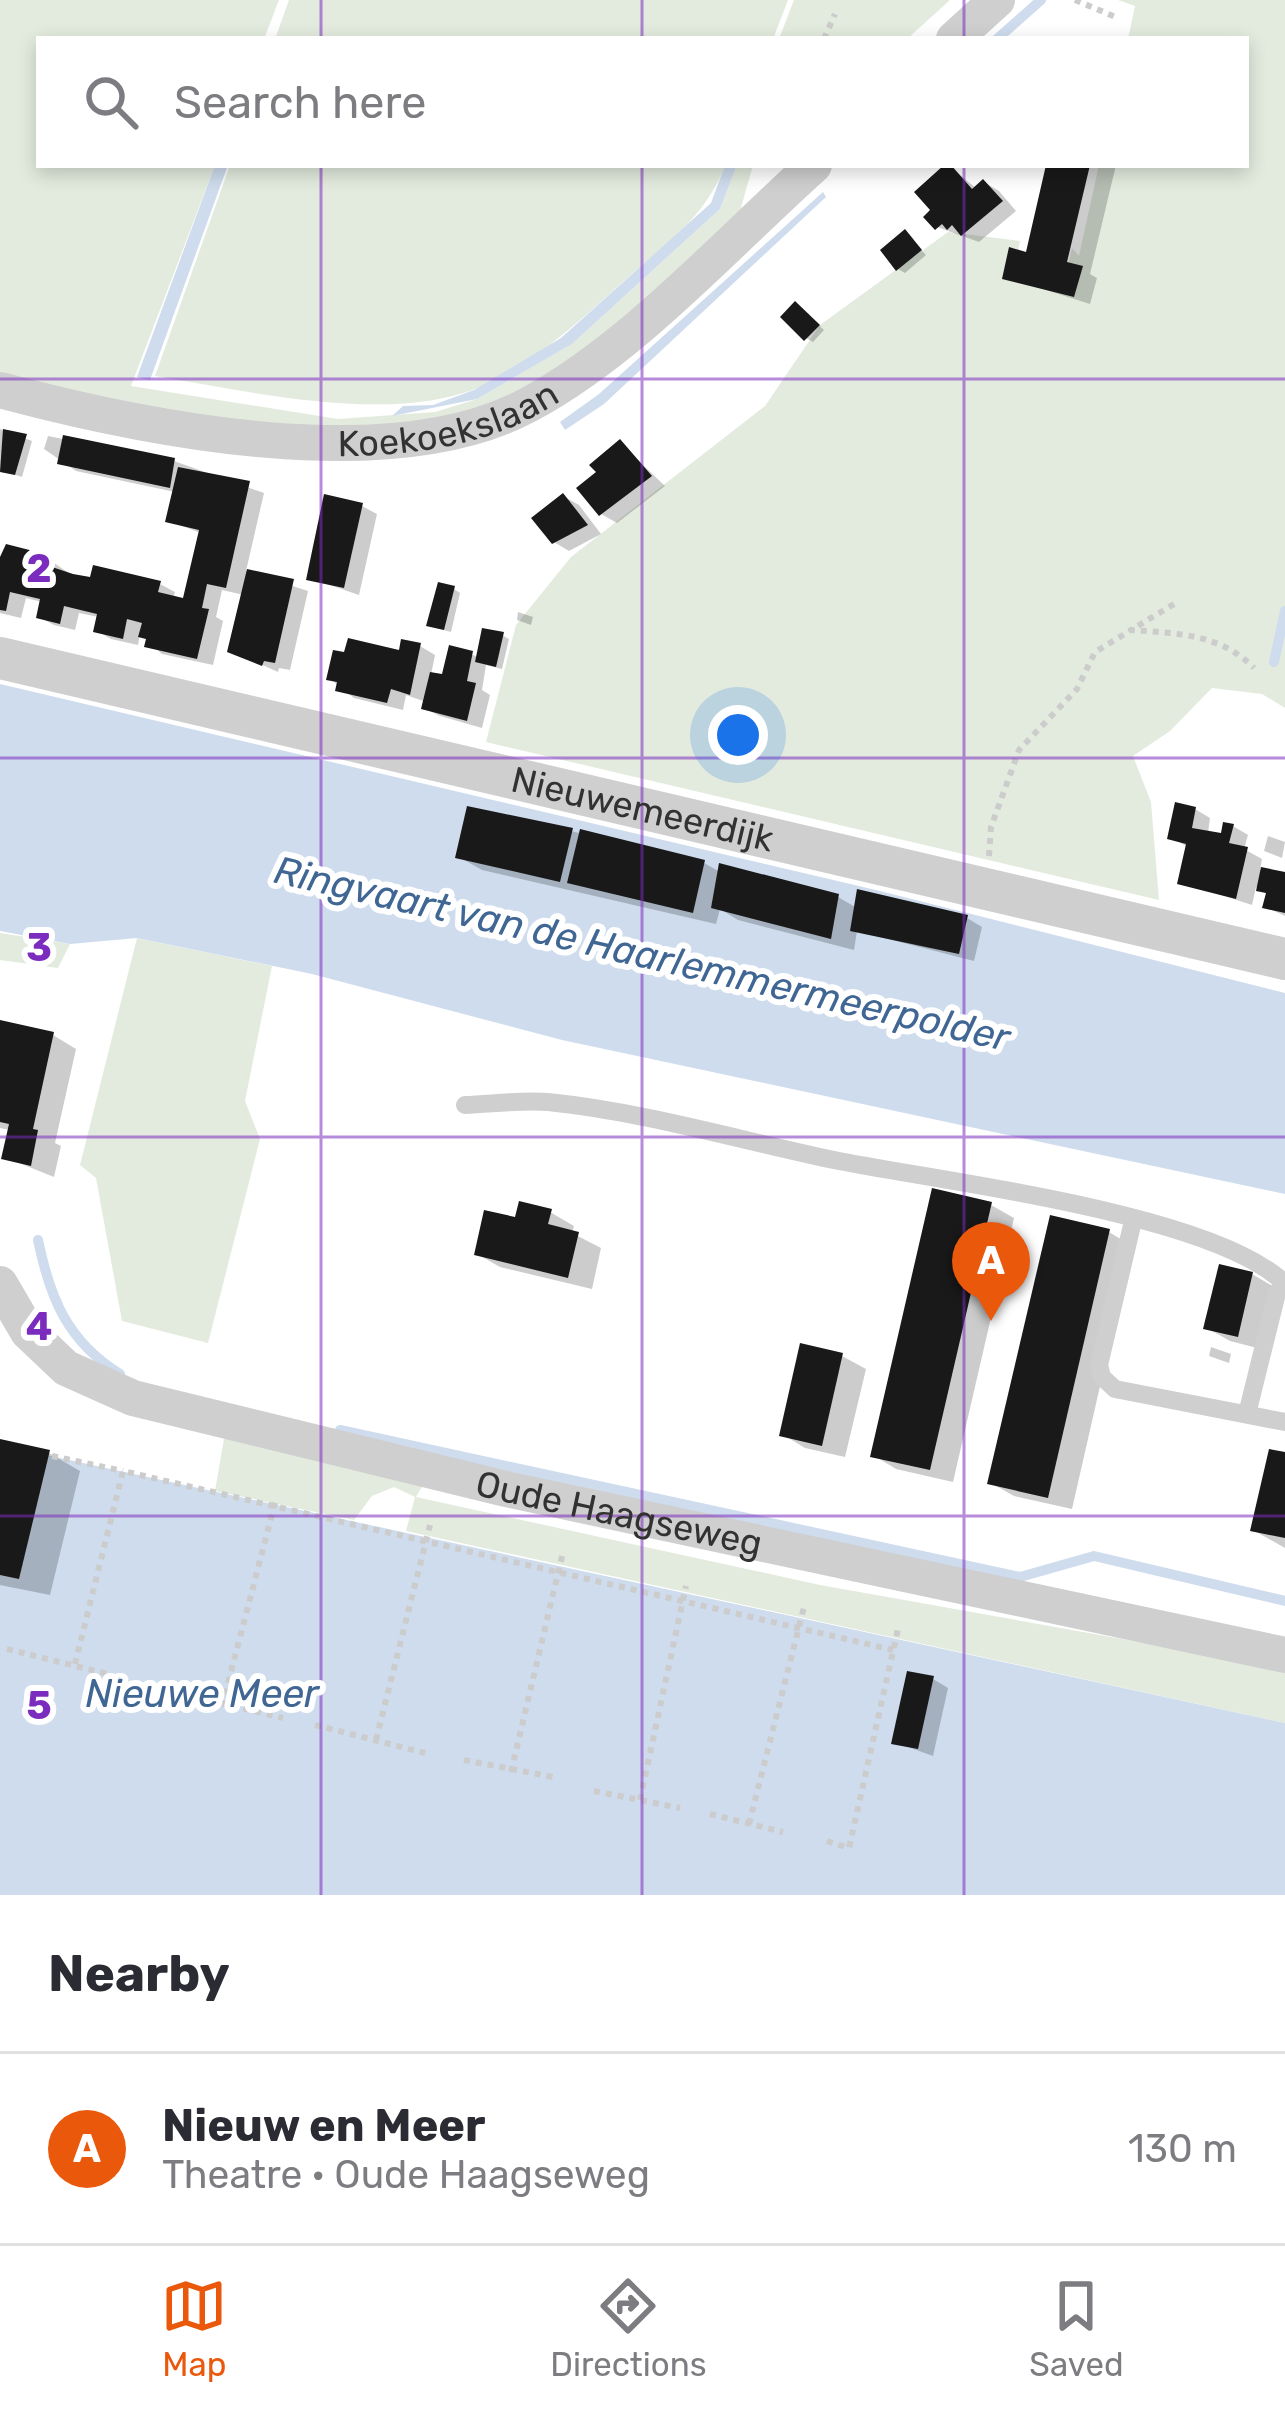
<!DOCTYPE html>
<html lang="en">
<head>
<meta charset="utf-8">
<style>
	:root { --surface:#fff; --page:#f2f2f3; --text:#2b2b33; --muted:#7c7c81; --line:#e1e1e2; --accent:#ea580c }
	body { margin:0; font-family:Rubik,sans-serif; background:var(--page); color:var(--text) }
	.you { position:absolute; left:738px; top:735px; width:42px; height:42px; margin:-30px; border:9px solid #fff; border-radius:50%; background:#1a73e8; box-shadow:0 0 0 18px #1a73e833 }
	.badge { display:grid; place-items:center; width:78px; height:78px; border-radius:50%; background:var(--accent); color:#fff; font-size:39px; font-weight:700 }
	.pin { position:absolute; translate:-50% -99px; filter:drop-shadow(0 3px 6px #0008) }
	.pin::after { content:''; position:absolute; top:63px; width:42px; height:36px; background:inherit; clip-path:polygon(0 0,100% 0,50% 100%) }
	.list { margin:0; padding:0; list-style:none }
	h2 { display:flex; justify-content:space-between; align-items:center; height:156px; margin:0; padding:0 48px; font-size:51px }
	h2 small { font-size:39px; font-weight:400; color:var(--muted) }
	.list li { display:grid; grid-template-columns:78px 1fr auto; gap:36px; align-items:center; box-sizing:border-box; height:192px; padding:0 48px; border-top:3px solid var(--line) }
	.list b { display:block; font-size:45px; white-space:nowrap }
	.list p { margin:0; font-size:39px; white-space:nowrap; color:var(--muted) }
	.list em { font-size:39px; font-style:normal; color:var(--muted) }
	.icon { flex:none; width:66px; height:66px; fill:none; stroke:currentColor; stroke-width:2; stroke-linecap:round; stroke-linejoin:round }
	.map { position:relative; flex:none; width:1285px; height:1895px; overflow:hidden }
	.search { position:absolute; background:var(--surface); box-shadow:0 6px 18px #0003; left:36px; right:36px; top:36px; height:132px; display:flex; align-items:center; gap:30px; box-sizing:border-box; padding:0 42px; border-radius:0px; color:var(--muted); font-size:45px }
	.sheet { height:348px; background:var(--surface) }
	nav { display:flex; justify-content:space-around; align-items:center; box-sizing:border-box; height:168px; border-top:3px solid var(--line); background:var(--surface); font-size:33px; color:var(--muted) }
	nav a { display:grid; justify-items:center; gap:6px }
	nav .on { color:var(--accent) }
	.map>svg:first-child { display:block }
	.green { fill:#e3ebde }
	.water { fill:#cedced }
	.shadow { fill:#0003 }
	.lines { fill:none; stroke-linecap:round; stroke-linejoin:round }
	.stream { stroke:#cedced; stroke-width:10 }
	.building { fill:#191919 }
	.path { stroke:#ccc; stroke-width:6; stroke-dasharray:6 6; stroke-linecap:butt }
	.service { stroke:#cfcfcf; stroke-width:18 }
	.minor { stroke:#cfcfcf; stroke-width:36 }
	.tertiary { stroke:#cfcfcf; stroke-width:42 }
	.grid { fill:none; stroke:#7b2cbf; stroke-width:3; stroke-opacity:0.55 }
	.labels { text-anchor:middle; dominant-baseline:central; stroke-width:12; stroke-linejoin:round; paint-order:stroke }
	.street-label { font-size:36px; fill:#323232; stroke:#fff }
	.water-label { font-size:39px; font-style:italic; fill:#406694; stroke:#fff }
	.grid-label { font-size:39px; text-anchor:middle; font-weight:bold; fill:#7b2cbf; stroke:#fff; stroke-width:12; stroke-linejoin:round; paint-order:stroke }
</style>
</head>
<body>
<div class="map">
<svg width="1285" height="1895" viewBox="0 0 1285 1895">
	<rect width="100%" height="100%" fill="#fff"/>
	<!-- green -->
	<g class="green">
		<polygon points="0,0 279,0 264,39 39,39 39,165 215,165 131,386 338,419 435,412 477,399 572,344 720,209 737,165 753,165 737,222 565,376 417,431 195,424 0,375"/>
		<polygon points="289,0 788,0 773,39 275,39"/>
		<polygon points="794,0 950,0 907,39 779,39"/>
		<polygon points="1118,0 1285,0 1285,708 1262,694 1212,688 1170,731 1133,756 1151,802 1159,900 486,742 516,625 571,557 765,406 820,325 948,232 1020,241 1014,272 1064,283 1072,248 1079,256 1099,165 1246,165 1246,39 1128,39 1135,6"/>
		<path d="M230 165H725C706 217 667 242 626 279 580 320 537 362 480 387 390 425 248 391 155 376Z"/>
		<polygon points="0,933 70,944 58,968 0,960"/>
		<polygon points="137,938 272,966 245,1101 260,1139 208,1343 122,1321 96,1178 80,1165"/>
		<polygon points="225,1433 427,1478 416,1497 820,1585 1285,1668 1285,1723 406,1531 415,1497 394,1487 372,1496 354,1520 215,1491"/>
	</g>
	<!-- water -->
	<g class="water">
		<polygon points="215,165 228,165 150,380 137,377"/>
		<polygon points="725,165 737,165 720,209 572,344 477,399 392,416 403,406 433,405 474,390 561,338 711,203"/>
		<polygon points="823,192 826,197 604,404 565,430 560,422 599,394"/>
		<polygon points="0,684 880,891 1285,993 1285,1194 562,1040 312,974 137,938 70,944 0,931"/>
		<polygon points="0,1445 1285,1723 1285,1895 0,1895"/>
	</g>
	<!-- shadow -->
	<g class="shadow">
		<polygon points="948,165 977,189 984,182 999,191 1016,211 979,242 937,227 934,211"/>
		<polygon points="1049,165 1116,165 1090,274 1097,278 1090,304 1005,277 1029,255"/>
		<polygon points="905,233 926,255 905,273 898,269"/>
		<polygon points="802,309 824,330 813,342 806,338"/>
		<polygon points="0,429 32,441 22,477 0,470"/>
		<polygon points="48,436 174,461 264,493 246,571 308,591 290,670 279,668 278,672 231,651 244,595 222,590 216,617 223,621 213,665 162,654 140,634 138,645 111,639 96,630 99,617 79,613 75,630 54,625 39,617 42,602 26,598 21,618 0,613 0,561 47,558 73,576 160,584 175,592 173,599 185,601 201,533 169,521 175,492 76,471 44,449"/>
		<polygon points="620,443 665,486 617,523 601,514 600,472"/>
		<polygon points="563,496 579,505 601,534 569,551 554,542"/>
		<polygon points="362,506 377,514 359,595 309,578"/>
		<polygon points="454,589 460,593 451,632 436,628"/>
		<polygon points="518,612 533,617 531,625 517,620"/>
		<polygon points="502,635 509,639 502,669 486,665 482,690 490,695 482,728 440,716 424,708 426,702 406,695 403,710 354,698 329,678 420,646 435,655 431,675 444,678 471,654 479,658"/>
		<polygon points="1195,809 1210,818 1208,833 1223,836 1233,826 1248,835 1244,849 1262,859 1260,870 1285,875 1285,916 1266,907 1268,895 1256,887 1252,905 1181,882 1188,847 1170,837"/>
		<polygon points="571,831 704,863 720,872 838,897 857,908 967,918 982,927 974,961 857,931 854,950 738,920 720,909 716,924 482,870 459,857"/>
		<polygon points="1268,836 1285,842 1282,858 1264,851"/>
		<polygon points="0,1023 53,1035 76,1049 55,1143 61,1146 54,1177 4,1157 10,1130 0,1128"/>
		<polygon points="991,1205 1014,1218 953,1482 896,1469 873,1455"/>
		<polygon points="550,1212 574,1226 572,1233 601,1248 592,1289 500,1267 477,1254 517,1221"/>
		<polygon points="1109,1232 1132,1246 1072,1509 1014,1496 991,1483"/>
		<polygon points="1252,1274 1276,1288 1261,1349 1230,1341 1207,1328"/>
		<polygon points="1211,1347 1231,1354 1229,1363 1209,1356"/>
		<polygon points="842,1356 866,1369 845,1457 805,1448 782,1434"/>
		<polygon points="0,1442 49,1453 80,1471 50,1595 0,1585"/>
		<polygon points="1285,1456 1285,1548 1253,1530"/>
		<polygon points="933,1679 948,1688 933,1756 894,1742"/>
	</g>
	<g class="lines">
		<!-- stream -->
		<g class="stream">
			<polyline points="997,39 1041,0"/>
			<polyline points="1274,662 1285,611"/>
			<path d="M38 1240C50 1298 67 1341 120 1374"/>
			<polyline points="340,1430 1020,1577 1094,1556 1285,1601"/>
		</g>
	</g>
	<!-- building -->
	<g class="building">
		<polygon points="944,165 951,165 972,189 983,179 1003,201 961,236 952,225 947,230 942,224 935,230 923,217 930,210 914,192"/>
		<polygon points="1046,165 1090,165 1067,262 1083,266 1074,297 1002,279 1009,247 1026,252"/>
		<polygon points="905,229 922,250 896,271 880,250"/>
		<polygon points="795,301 820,325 804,341 780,317"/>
		<polygon points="3,429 27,434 15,475 0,472"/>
		<polygon points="63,435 175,458 170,488 57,464"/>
		<polygon points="620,439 652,476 599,516 576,488 596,472 589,465"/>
		<polygon points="178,467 250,481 226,588 207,584 202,608 209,609 197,659 144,647 146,639 138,637 142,623 127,619 123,639 93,632 97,614 64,606 60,624 36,618 40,599 10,592 6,611 0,610 0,557 6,544 49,555 46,565 73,574 90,577 93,565 161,581 158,592 183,598 199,530 165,522"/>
		<polygon points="563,493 588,525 552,544 531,518"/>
		<polygon points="324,494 363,503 344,588 306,580"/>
		<polygon points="247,569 294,579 275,663 264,661 262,666 227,652"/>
		<polygon points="438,582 455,586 444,630 426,626"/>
		<polygon points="482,628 504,632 496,667 475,662"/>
		<polygon points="348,638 399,650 401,639 421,643 410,695 391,689 387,703 335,691 337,682 326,680 333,650 344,652"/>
		<polygon points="449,645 473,651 467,681 476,683 467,721 421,709 430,672 442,674"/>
		<polygon points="1175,802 1196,807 1192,828 1221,833 1223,822 1234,824 1229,843 1248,847 1236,899 1177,884 1186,844 1167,839"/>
		<polygon points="467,806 573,828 560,882 455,858"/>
		<polygon points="580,829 705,860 693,913 567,883"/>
		<polygon points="719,863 839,894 831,939 711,908"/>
		<polygon points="1261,867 1285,872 1285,913 1262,908 1266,893 1256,891"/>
		<polygon points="857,889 968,915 959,954 850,931"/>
		<polygon points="0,1020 54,1032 33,1129 38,1130 31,1166 1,1159 9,1124 0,1122"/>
		<polygon points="932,1188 992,1202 930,1470 870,1457"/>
		<polygon points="519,1201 552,1209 548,1224 579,1232 568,1278 474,1255 484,1210 515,1217"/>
		<polygon points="1050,1215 1110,1229 1048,1498 987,1484"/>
		<polygon points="1219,1264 1253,1272 1238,1337 1203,1329"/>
		<polygon points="800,1343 843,1353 822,1446 779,1436"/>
		<polygon points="0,1439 50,1450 19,1579 0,1575"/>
		<polygon points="1269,1449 1285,1452 1285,1538 1250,1531"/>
		<polygon points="907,1671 934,1676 918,1749 891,1744"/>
	</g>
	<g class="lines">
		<!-- path -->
		<g class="path">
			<polyline points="1075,0 1118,18"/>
			<polyline points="824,39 835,14"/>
			<path d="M1174 604 1131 630C1176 633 1221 634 1254 668"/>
			<polyline points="989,856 991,827 1019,750 1077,689 1095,652 1131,630"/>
			<polyline points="52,1456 123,1471"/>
			<polyline points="7,1649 112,1675"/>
			<polyline points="75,1664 123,1471 893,1650"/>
			<polyline points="150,1686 283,1718"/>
			<polyline points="222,1706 276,1499"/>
			<polyline points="315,1725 425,1753"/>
			<polyline points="376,1740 430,1525"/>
			<polyline points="464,1760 553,1777"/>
			<polyline points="511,1772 563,1552"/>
			<polyline points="594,1791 680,1808"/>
			<polyline points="640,1800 686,1586"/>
			<polyline points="710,1814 783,1832"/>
			<polyline points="749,1824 804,1607"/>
			<polyline points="827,1841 849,1848 898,1629"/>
		</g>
		<!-- service -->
		<g class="service">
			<path d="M465 1105C492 1104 521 1100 548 1102 645 1112 739 1140 834 1160 943 1182 1204 1212 1281 1280"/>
			<polyline points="1133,1221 1099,1365 1102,1377 1115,1389 1285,1422"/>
			<polyline points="1247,1414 1277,1293 1285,1281"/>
		</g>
		<!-- minor -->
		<g class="minor">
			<polyline points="954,39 997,0"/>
			<path id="s1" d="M0 390C146 429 390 479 528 405 632 349 726 244 814 165"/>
			<path id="s2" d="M0 1284 28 1332 66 1368 133 1398 506 1489 1285 1655"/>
		</g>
		<!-- tertiary -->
		<path class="tertiary" id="s3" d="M0 658 1285 959"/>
	</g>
	<!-- grid -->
	<path class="grid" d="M321 0V39M642 0V39M964 0V39M321 165V1895M642 165V1895M964 165V1895M0 379H1285M0 758H1285M0 1137H1285M0 1516H1285"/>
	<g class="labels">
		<!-- street labels -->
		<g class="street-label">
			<text stroke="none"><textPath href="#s1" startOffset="456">Koekoekslaan</textPath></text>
			<text stroke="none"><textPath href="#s3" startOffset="660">Nieuwemeerdijk</textPath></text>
			<text stroke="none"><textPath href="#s2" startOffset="681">Oude Haagseweg</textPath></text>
		</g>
		<!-- water labels -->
		<g class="water-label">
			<text transform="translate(642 954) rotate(13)">Ringvaart van de Haarlemmermeerpolder</text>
			<text x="202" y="1694">Nieuwe Meer</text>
		</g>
	</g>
	<g class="grid-label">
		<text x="39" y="582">2</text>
		<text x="39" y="961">3</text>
		<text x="39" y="1340">4</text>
		<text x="39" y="1719">5</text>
	</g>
</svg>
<div class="you"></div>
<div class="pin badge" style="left:991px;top:1321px">A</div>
<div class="search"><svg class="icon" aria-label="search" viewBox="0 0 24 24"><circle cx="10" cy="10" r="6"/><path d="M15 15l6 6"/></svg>Search here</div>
</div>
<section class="sheet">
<h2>Nearby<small></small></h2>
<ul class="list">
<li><span class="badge">A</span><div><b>Nieuw en Meer</b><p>Theatre · Oude Haagseweg</p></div><em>130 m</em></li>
</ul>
</section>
<nav>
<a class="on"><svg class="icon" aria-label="map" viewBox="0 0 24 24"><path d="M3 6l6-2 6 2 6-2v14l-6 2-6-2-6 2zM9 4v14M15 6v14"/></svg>Map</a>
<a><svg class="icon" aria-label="directions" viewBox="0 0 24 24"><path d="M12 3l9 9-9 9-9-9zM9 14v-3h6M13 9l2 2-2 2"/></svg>Directions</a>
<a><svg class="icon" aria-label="saved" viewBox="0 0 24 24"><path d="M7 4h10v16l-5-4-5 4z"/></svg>Saved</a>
</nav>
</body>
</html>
